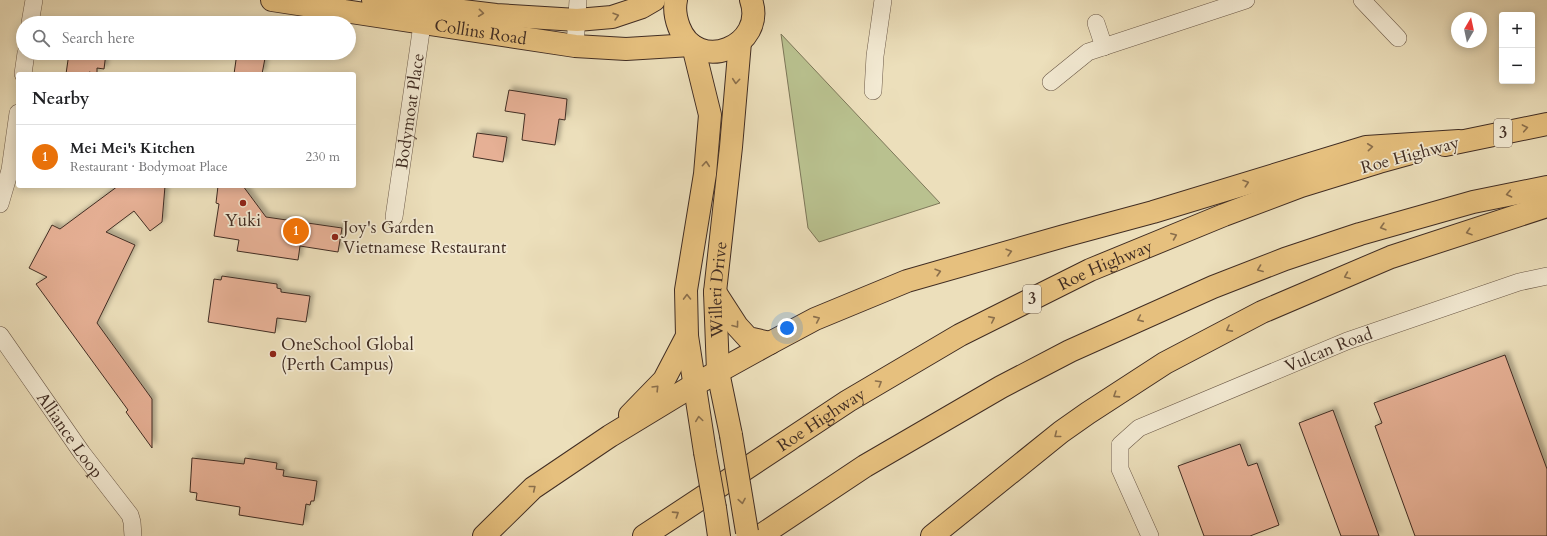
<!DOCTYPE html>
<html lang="en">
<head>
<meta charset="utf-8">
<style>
	:root { --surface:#fff; --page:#f2f2f2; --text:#202124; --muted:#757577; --line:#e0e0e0; --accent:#ea580c }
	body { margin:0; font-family:Cardo,serif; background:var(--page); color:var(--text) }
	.controls { position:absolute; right:12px; top:12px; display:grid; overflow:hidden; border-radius:4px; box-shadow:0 2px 10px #0003 }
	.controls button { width:36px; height:36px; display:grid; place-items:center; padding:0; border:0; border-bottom:1px solid var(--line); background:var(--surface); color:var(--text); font:20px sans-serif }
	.compass { position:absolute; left:1451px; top:12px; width:36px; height:36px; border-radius:50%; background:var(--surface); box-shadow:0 2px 10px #0003; rotate:9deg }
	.you { position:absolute; left:787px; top:328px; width:14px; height:14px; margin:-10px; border:3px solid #fff; border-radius:50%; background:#1a73e8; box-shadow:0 0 0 6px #1a73e833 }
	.badge { display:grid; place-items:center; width:26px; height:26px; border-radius:50%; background:var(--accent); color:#fff; font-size:13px; font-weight:700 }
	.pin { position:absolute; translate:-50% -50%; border:2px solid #fff; box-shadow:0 1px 4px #0006 }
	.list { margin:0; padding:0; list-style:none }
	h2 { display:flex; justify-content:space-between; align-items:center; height:52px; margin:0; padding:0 16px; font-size:17px }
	h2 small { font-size:13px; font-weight:400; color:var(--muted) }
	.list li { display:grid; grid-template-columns:26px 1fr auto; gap:12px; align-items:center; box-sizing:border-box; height:64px; padding:0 16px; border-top:1px solid var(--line) }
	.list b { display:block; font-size:15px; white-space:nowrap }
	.list p { margin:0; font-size:13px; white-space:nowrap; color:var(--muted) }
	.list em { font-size:13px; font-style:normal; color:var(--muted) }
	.icon { flex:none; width:22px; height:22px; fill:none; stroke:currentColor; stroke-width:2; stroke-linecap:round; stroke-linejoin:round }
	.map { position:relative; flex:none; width:1547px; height:536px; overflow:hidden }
	.search { position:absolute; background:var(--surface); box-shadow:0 2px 10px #0003; left:16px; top:16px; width:340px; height:44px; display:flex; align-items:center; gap:10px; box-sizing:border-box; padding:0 14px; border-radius:22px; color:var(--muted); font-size:15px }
	.panel { position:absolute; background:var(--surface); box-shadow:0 2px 10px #0003; left:16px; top:72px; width:340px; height:116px; border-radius:4px }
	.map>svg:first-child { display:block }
	.green { fill:#b9c18f; stroke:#7d7759 }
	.building { fill:#e6b095; stroke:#412d23; filter:url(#shadow) }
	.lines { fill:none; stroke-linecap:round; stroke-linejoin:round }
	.minor-casing { stroke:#6c5a49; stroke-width:18 }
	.major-casing { stroke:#412d23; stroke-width:24 }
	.highway-casing { stroke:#412d23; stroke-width:24 }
	.minor { stroke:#f3ead3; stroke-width:17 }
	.major { stroke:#e6c07e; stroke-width:22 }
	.highway { stroke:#e6c07e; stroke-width:22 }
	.major-bridge-casing { stroke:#412d23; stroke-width:24; stroke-linecap:butt }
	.major-bridge { stroke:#e6c07e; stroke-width:22 }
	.oneway { stroke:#8b6f4c }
	.poi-dot { fill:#8f2418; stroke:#f3ead3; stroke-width:1.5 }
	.labels { text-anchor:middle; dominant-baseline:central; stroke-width:3.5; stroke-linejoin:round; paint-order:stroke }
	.shield { fill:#f3ead3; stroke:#766658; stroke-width:1 }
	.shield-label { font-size:16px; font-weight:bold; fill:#412d23 }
	.street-label { font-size:17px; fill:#412d23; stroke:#f3ead3 }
	.poi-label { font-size:17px; fill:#412d23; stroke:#f3ead3; text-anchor:start }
</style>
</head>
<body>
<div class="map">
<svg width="1547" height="536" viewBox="0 0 1547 536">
	<defs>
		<filter id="shadow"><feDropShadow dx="3.5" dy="-3.5" stdDeviation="2" flood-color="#0004"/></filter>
	</defs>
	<rect width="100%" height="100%" fill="#ecdfbb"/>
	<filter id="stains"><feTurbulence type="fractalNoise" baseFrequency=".005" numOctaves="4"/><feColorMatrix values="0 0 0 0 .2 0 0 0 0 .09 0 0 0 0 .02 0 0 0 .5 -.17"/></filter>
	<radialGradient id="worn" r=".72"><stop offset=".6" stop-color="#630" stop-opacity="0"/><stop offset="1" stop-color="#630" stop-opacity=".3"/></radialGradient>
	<!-- green -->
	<polygon class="green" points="781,34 940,203 819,242 808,228"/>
	<!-- building -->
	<g class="building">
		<polygon points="69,53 106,53 104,69 97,68 97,74 89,72 89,74 66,74"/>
		<polygon points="237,53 266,53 262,74 234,74"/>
		<polygon points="509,90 567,99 565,120 559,119 555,145 522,140 525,114 505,111"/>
		<polygon points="477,133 507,137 503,162 473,157"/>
		<polygon points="118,186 165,186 162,222 150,231 134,211 106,232 135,245 97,323 152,399 152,448 126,412 128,410 36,284 47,277 29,268 52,225 60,229"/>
		<polygon points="218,186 243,186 266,217 342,228 338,252 300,246 298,260 237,251 239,240 214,236 219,204 216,203"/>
		<polygon points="222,276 277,284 277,288 281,289 281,292 310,296 306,322 277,318 275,333 208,322 214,279 221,280"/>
		<polygon points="1505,355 1547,469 1547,536 1415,536 1375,426 1382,423 1374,403"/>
		<polygon points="1333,410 1379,536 1341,536 1299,423"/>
		<polygon points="1240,444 1248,466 1257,463 1279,525 1250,536 1204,536 1178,466"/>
		<polygon points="192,458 244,464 245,458 277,463 276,469 284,470 283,476 317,481 314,501 311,501 310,505 306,504 303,525 239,515 240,507 196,500 197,493 190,492"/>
	</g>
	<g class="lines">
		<!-- minor casing -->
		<g class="minor-casing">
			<g id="minor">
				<polyline points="1362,0 1398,38"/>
				<polyline points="30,23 34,0"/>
				<polyline points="1096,23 1104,47"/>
				<polyline points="575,46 578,0"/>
				<polyline points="23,74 26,53"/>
				<polyline points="1051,82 1088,52 1246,0"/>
				<polyline points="873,91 875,56 883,0"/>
				<polyline points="0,204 10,170 18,113"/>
				<path id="s1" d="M394 217 424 11"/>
				<path id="s2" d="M0 335 82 453 130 515 132 522 133 536"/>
				<path id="s3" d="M1150 536 1120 469V445L1139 428 1347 341 1519 282 1547 276"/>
			</g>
		</g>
		<!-- major casing -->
		<g class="major-casing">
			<g id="major">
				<path id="s4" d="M272 0 575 46 626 49 691 45"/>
				<polyline points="373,0 496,15 577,20 612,17 642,7 654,0"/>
				<path d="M676 0C674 9 676 19 679 27 697 75 767 46 751 0"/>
				<polyline points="693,46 710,115 705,174 686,290 687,336 705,452"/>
				<path id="s5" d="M731 435 718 372 715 292 731 147 740 42"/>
				<polyline points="715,508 719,536"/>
			</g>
		</g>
		<!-- highway casing -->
		<g class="highway-casing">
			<g id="highway">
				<polyline points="1445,145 1547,124"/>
				<polyline points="715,292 737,326 748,338 770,343"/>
				<polyline points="630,415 664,380 687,336"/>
				<polyline points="484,536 533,488 610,436 694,385 770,343 815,319 907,281 1064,236 1153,212 1366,147 1459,141"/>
				<path id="s6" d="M644 536 848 401 960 335 1090 270 1224 215 1301 186 1379 162 1408 154"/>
				<polyline points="760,536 865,466 1001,387 1070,351 1213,287 1285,259 1360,234 1473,202 1547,187"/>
				<polyline points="932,536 1061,432 1088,413 1165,363 1262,312 1391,257 1547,206"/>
			</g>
		</g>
		<!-- minor -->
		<use href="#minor" class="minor"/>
		<!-- major -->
		<use href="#major" class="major"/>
		<!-- highway -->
		<use href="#highway" class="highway"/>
		<!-- major-bridge casing -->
		<g class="major-bridge-casing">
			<g id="major-bridge">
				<polyline points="731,435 747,532"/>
				<polyline points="705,452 715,508"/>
			</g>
		</g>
		<!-- major-bridge -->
		<use href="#major-bridge" class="major-bridge"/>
	</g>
	<!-- one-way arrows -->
	<defs><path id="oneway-chevron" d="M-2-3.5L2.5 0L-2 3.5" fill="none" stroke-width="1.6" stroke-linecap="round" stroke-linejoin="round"/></defs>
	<g class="oneway">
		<use href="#oneway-chevron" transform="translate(481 13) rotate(6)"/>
		<use href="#oneway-chevron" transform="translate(616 16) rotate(-16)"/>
		<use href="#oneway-chevron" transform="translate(736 81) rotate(95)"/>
		<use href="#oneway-chevron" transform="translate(1525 128) rotate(-11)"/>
		<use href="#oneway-chevron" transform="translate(1370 147) rotate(-6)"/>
		<use href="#oneway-chevron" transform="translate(706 164) rotate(-85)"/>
		<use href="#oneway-chevron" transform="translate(1246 183) rotate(-18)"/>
		<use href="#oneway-chevron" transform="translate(1509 194) rotate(168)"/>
		<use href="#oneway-chevron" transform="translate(1383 227) rotate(164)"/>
		<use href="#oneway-chevron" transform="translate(1469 232) rotate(162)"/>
		<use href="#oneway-chevron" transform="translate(1174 236) rotate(-22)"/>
		<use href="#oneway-chevron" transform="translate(1009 252) rotate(-16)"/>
		<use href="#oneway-chevron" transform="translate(1260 269) rotate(159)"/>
		<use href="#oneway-chevron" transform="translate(938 272) rotate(-16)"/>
		<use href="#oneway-chevron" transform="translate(1347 276) rotate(157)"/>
		<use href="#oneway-chevron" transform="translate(687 297) rotate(-91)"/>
		<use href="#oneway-chevron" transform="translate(817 319) rotate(-24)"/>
		<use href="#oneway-chevron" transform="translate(992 319) rotate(-26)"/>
		<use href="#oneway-chevron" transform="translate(1140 319) rotate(156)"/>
		<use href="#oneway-chevron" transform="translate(736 325) rotate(53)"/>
		<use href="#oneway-chevron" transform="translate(1229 329) rotate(152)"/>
		<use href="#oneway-chevron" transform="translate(879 383) rotate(-31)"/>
		<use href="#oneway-chevron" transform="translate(656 388) rotate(-46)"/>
		<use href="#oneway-chevron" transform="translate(1116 395) rotate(147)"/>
		<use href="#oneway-chevron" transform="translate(699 419) rotate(-98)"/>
		<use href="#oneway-chevron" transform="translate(1057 435) rotate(142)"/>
		<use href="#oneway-chevron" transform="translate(533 488) rotate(-39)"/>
		<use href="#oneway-chevron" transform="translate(742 501) rotate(80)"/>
		<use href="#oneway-chevron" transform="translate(676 514) rotate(-33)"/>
	</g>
	<!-- markers -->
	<g class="poi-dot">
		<circle cx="243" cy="203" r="4"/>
		<circle cx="335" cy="237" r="4"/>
		<circle cx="273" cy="354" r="4"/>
	</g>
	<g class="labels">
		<!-- shield labels -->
		<g class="shield">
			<rect x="1494" y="119" width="18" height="28" rx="3"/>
			<rect x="1023" y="285" width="18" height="28" rx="3"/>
		</g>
		<g class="shield-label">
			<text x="1503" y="133">3</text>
			<text x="1032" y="299">3</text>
		</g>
		<!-- street labels -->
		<g class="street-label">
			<text stroke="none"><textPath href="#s4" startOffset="211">Collins Road</textPath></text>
			<text stroke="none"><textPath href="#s1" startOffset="107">Bodymoat Place</textPath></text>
			<text transform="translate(1410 155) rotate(-15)">Roe Highway</text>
			<text stroke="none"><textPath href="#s6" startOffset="536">Roe Highway</textPath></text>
			<text stroke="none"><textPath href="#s5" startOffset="147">Willeri Drive</textPath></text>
			<text stroke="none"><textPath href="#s3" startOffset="328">Vulcan Road</textPath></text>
			<text stroke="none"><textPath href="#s6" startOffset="212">Roe Highway</textPath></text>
			<text stroke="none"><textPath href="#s2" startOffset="122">Alliance Loop</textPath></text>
		</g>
		<!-- poi labels -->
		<g class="poi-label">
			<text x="243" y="220" text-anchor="middle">Yuki</text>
			<text x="343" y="227">Joy's Garden<tspan x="343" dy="20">Vietnamese Restaurant</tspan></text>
			<text x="281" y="344">OneSchool Global<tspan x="281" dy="20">(Perth Campus)</tspan></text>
		</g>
	</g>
	<rect width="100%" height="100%" filter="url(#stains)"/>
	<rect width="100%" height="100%" fill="url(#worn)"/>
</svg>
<div class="controls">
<button>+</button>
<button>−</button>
</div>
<svg class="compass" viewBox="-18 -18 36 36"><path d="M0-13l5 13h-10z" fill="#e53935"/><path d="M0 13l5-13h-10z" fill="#757577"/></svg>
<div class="you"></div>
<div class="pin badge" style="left:296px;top:231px;background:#e8710a">1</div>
<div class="search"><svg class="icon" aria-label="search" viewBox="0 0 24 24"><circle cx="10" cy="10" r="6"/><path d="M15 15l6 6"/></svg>Search here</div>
<section class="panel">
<h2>Nearby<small></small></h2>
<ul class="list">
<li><span class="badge" style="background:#e8710a">1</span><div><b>Mei Mei's Kitchen</b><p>Restaurant · Bodymoat Place</p></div><em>230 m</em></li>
</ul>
</section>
</div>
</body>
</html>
